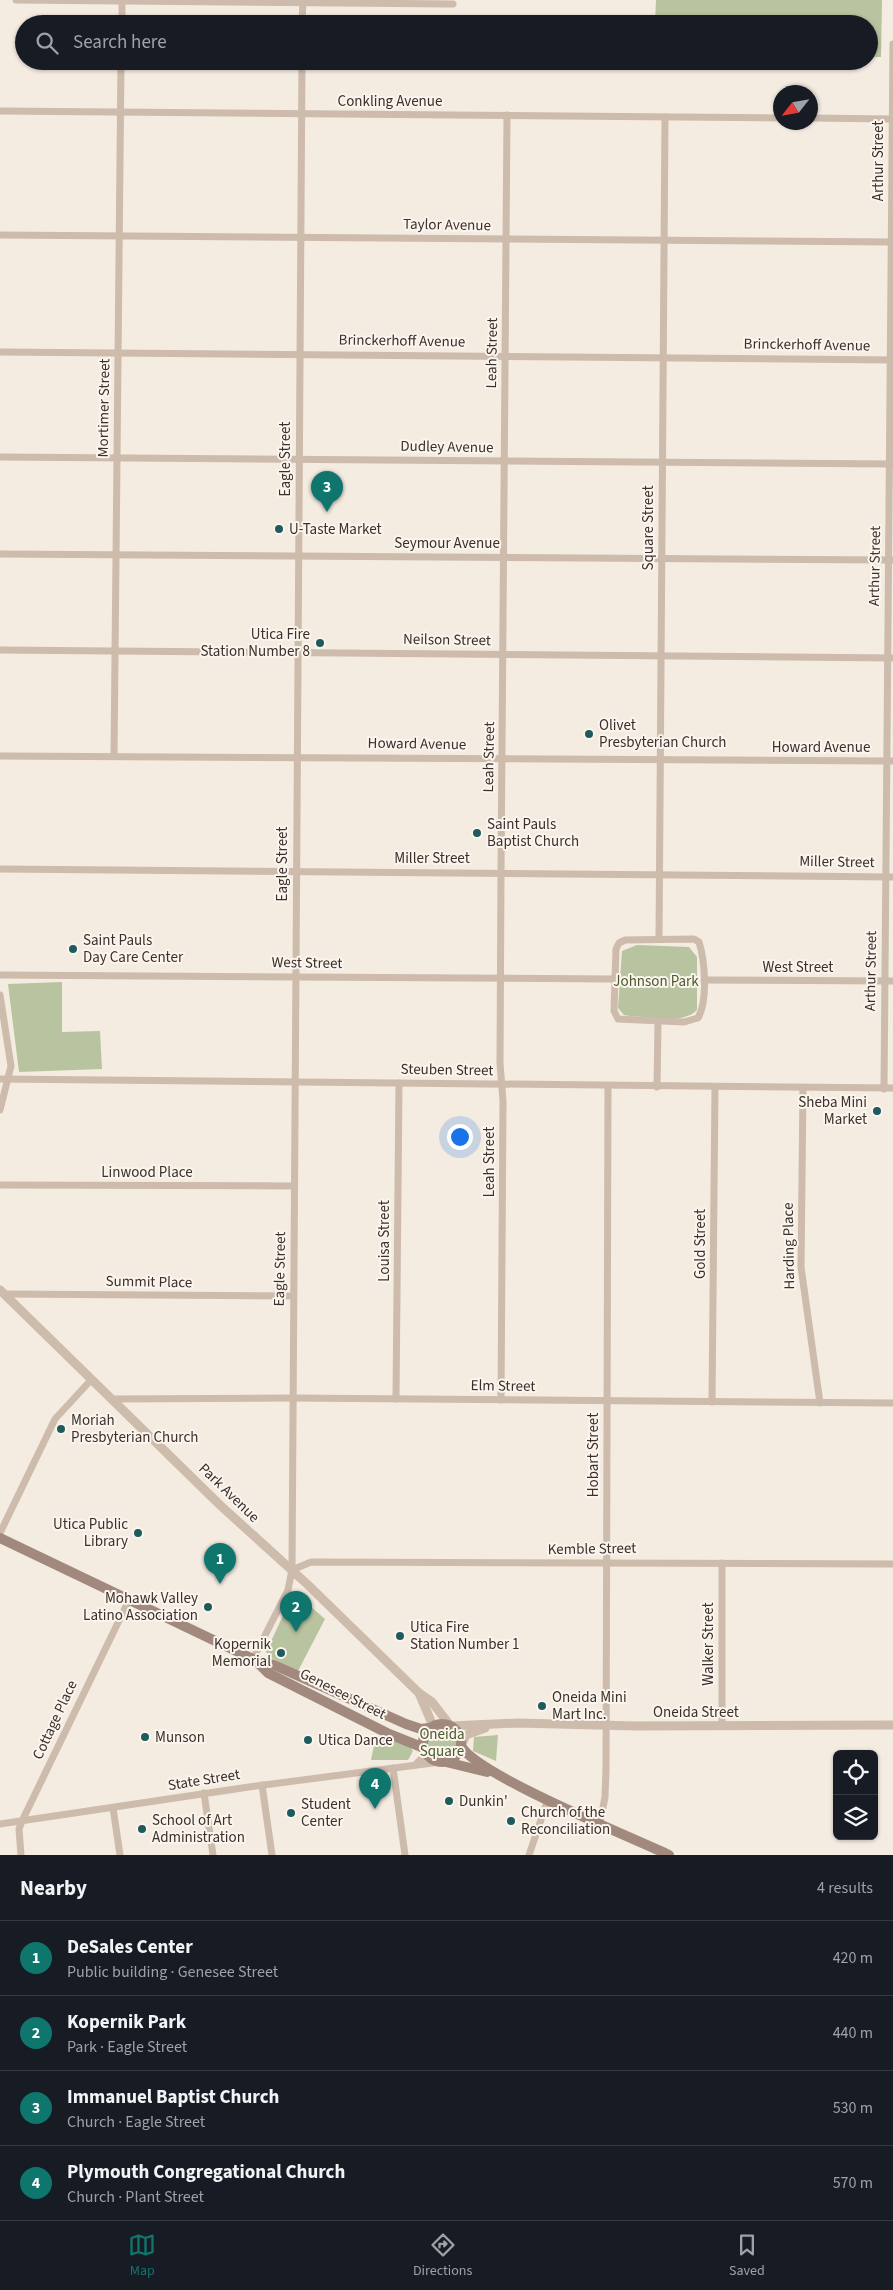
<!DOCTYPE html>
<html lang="en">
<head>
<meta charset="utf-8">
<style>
	:root { --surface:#171b24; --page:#242831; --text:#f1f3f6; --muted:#9ea1a6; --line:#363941; --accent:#0f766e }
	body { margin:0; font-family:"Source Sans 3",sans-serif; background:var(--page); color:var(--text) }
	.controls { position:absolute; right:15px; bottom:15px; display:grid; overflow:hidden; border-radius:8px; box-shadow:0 1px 4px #0004 }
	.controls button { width:45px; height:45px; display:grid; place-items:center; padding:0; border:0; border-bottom:1px solid var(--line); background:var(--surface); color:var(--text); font:25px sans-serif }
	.compass { position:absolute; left:773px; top:85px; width:45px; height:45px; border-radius:50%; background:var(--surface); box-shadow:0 1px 4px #0004; rotate:239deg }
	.you { position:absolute; left:459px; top:1136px; width:18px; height:18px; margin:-12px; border:4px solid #fff; border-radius:50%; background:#1a73e8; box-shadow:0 0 0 8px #1a73e833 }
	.badge { display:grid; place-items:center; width:32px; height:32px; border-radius:50%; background:var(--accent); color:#fff; font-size:16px; font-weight:700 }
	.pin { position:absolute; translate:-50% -41px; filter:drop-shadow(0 1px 2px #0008) }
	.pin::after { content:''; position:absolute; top:26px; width:18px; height:15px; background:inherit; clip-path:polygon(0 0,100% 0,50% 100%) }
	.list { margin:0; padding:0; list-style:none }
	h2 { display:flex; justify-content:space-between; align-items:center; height:65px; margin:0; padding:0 20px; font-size:21px }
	h2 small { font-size:16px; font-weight:400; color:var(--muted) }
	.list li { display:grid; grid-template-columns:32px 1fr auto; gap:15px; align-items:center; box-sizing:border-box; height:75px; padding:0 20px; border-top:1px solid var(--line) }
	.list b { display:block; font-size:19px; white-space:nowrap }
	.list p { margin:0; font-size:16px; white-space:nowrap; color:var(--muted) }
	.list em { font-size:16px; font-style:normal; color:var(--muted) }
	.icon { flex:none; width:28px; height:28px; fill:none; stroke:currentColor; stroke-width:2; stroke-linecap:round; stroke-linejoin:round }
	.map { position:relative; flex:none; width:893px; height:1855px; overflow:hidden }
	.search { position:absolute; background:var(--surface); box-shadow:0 1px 4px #0004; left:15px; right:15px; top:15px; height:55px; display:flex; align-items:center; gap:12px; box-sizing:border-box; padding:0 18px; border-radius:28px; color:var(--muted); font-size:19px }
	.sheet { height:365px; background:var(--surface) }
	nav { display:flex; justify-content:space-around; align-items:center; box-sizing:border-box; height:70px; border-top:1px solid var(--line); background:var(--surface); font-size:14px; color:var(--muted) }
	nav a { display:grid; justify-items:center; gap:2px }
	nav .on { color:var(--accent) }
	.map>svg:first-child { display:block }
	.green { fill:#b8c4a0 }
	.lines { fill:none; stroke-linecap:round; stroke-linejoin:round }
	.minor { stroke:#cdbbac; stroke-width:7 }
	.tertiary { stroke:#cdbbac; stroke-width:9 }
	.secondary { stroke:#a18a7d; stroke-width:10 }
	.poi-dot { fill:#1f5a5e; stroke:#fbf5ee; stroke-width:2 }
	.labels { text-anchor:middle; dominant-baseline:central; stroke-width:4; stroke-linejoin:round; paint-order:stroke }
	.street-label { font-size:15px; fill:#3b302b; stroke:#fbf5ee }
	.poi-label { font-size:15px; fill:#3b302b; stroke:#fbf5ee; text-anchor:start }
	.park-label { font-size:15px; fill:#4a5a2e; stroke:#fbf5ee }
</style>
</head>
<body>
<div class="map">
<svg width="893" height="1855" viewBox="0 0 893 1855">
	<rect width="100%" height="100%" fill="#f4ebe1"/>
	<!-- green -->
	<g class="green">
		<polygon points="656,0 882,0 881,57 869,57 869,24 655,24"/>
		<path d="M637 945 689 947 697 957V1010C682 1025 651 1017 630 1016L624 1015 618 1008 622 951Z"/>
		<polygon points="62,982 62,1032 100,1031 102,1069 19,1072 8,984"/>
		<polygon points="294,1592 325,1619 298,1671 269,1657 266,1652"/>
		<circle cx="442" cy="1743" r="19"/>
		<polygon points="498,1735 496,1761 473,1751 474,1737"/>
		<polygon points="383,1738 410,1747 413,1751 408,1760 371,1760 375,1741"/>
	</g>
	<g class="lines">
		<!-- minor -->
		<g class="minor">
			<polyline points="16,0 453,4"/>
			<polyline points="122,24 122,1"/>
			<polyline points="302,24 303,0"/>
			<polyline points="0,111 780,118"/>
			<polyline points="810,118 893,119"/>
			<polyline points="0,235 893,242"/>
			<polyline points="0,352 893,360"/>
			<polyline points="0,457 892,464"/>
			<polyline points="0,554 892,560"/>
			<polyline points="0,650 893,658"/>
			<polyline points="0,756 893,761"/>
			<polyline points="114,756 121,61"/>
			<polyline points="0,869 893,877"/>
			<polyline points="659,939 665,117"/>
			<path d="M694 939 699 942C705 961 708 1001 698 1018L684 1022 618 1019 614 1011 616 949 619 943 625 940Z"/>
			<polyline points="0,975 614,979"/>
			<polyline points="704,980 893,981"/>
			<polyline points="0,995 11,1066 0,1110"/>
			<polyline points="0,1079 893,1088"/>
			<polyline points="657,1087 658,1022"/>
			<polyline points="803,1088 801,1267 820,1403"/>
			<polyline points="884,1089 893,44"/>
			<polyline points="0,1185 294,1186"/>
			<polyline points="5,1294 293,1296"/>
			<polyline points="112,1399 292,1398 893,1403"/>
			<polyline points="396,1399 399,1083"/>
			<polyline points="501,1400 503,1101 500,1063 501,872 507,115"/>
			<polyline points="712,1402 715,1087"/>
			<polyline points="0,1533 55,1419 91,1380"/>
			<polyline points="292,1570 311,1562 893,1564"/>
			<polyline points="253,1659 288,1590 292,1570 302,61"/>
			<polyline points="722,1725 722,1563"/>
			<polyline points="415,1765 423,1757 425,1750"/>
			<polyline points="393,1768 405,1855"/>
			<polyline points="262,1785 272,1855"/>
			<polyline points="204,1793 213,1855"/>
			<polyline points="113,1808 120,1855"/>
			<polyline points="600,1823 605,1797 606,1770 608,1086"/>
			<polyline points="0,1824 249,1787 440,1762"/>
			<polyline points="21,1855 19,1829 22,1821 129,1600"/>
			<polyline points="529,1855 548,1799"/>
		</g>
		<!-- tertiary -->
		<g class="tertiary">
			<polyline points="0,1290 221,1506 307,1584 419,1693 432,1702 449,1724"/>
			<polyline points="419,1693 433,1726"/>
			<polyline points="451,1726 518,1723 636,1726 893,1725"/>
			<polyline points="462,1744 466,1735 485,1728"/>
		</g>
		<!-- secondary -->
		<g class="secondary">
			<polyline points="0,1538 253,1659 274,1665 406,1724 421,1729 429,1728"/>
			<polyline points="256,1661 268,1673 389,1734 424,1748"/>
			<circle cx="442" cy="1743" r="19"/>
			<path d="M461 1746C477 1775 631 1837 669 1855"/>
			<polyline points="446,1762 487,1772"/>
		</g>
	</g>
	<!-- markers -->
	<g class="poi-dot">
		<circle cx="279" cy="529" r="5"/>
		<circle cx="320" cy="643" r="5"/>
		<circle cx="589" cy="734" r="5"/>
		<circle cx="477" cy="833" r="5"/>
		<circle cx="73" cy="949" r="5"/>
		<circle cx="877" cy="1111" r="5"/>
		<circle cx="61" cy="1429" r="5"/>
		<circle cx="138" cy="1533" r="5"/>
		<circle cx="208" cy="1607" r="5"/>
		<circle cx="400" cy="1636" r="5"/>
		<circle cx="281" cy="1653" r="5"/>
		<circle cx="542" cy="1706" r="5"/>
		<circle cx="145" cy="1737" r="5"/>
		<circle cx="308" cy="1740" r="5"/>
		<circle cx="449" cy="1801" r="5"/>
		<circle cx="291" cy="1813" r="5"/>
		<circle cx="511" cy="1821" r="5"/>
		<circle cx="142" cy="1829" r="5"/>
	</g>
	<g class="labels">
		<!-- street labels -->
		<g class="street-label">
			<text x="390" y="101">Conkling Avenue</text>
			<text transform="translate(878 161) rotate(-90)">Arthur Street</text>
			<text transform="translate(447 225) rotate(1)">Taylor Avenue</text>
			<text transform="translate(402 341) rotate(1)">Brinckerhoff Avenue</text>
			<text transform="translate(807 345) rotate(1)">Brinckerhoff Avenue</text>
			<text transform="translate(492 353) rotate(-89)">Leah Street</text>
			<text transform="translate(104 408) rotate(-89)">Mortimer Street</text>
			<text transform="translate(447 447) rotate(1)">Dudley Avenue</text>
			<text transform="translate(285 459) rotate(-90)">Eagle Street</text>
			<text transform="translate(648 528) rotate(-90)">Square Street</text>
			<text x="447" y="543">Seymour Avenue</text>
			<text transform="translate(875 566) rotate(-89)">Arthur Street</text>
			<text transform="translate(447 640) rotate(1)">Neilson Street</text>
			<text transform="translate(417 744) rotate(1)">Howard Avenue</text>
			<text x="821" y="747">Howard Avenue</text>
			<text transform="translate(489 757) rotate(-89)">Leah Street</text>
			<text x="432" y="858">Miller Street</text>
			<text transform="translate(837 862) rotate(1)">Miller Street</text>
			<text transform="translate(282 864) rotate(-90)">Eagle Street</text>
			<text transform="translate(307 963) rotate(1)">West Street</text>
			<text x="798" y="967">West Street</text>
			<text transform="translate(871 971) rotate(-89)">Arthur Street</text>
			<text transform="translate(447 1070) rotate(1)">Steuben Street</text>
			<text transform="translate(489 1162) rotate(-90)">Leah Street</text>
			<text x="147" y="1172">Linwood Place</text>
			<text transform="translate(384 1241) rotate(-90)">Louisa Street</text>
			<text transform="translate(700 1244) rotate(-90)">Gold Street</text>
			<text transform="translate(789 1246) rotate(-91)">Harding Place</text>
			<text transform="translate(280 1269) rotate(-89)">Eagle Street</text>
			<text transform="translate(149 1282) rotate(1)">Summit Place</text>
			<text transform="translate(503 1386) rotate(1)">Elm Street</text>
			<text transform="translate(593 1455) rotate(-90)">Hobart Street</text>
			<text transform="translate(229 1493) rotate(44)">Park Avenue</text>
			<text transform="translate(592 1549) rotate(-1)">Kemble Street</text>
			<text transform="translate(708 1644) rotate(-90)">Walker Street</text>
			<text transform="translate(343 1694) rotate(27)">Genesee Street</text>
			<text x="696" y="1712">Oneida Street</text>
			<text transform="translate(55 1720) rotate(-65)">Cottage Place</text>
			<text transform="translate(204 1780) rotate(-9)">State Street</text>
		</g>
		<!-- poi labels -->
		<g class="poi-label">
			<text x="289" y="529">U-Taste Market</text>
			<text x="310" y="634" text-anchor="end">Utica Fire<tspan x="310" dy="17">Station Number 8</tspan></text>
			<text x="599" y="725">Olivet<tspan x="599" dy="17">Presbyterian Church</tspan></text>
			<text x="487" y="824">Saint Pauls<tspan x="487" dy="17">Baptist Church</tspan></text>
			<text x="83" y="940">Saint Pauls<tspan x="83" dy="17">Day Care Center</tspan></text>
			<text x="867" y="1102" text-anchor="end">Sheba Mini<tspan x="867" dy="17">Market</tspan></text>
			<text x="71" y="1420">Moriah<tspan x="71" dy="17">Presbyterian Church</tspan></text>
			<text x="128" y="1524" text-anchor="end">Utica Public<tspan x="128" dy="17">Library</tspan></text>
			<text x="198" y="1598" text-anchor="end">Mohawk Valley<tspan x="198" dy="17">Latino Association</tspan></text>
			<text x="410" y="1627">Utica Fire<tspan x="410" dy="17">Station Number 1</tspan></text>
			<text x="271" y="1644" text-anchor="end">Kopernik<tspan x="271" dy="17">Memorial</tspan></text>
			<text x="552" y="1697">Oneida Mini<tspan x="552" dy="17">Mart Inc.</tspan></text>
			<text x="155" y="1737">Munson</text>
			<text x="318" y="1740">Utica Dance</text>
			<text x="459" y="1801">Dunkin'</text>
			<text x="301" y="1804">Student<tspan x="301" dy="17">Center</tspan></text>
			<text x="521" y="1812">Church of the<tspan x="521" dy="17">Reconciliation</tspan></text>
			<text x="152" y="1820">School of Art<tspan x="152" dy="17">Administration</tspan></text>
		</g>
		<!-- park labels -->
		<g class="park-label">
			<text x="656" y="981">Johnson Park</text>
			<text x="442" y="1734">Oneida<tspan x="442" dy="17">Square</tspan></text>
		</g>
	</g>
</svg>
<div class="controls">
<button><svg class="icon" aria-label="locate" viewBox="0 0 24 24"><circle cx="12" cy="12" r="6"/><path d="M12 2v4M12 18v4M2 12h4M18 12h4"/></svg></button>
<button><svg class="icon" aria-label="layers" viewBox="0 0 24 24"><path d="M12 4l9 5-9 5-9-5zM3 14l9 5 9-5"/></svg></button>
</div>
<svg class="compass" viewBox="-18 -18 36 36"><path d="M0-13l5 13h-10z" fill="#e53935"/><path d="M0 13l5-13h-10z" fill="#9ea1a6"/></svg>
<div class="you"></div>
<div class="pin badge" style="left:220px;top:1584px">1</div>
<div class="pin badge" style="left:296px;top:1632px">2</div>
<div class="pin badge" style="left:327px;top:512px">3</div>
<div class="pin badge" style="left:375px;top:1809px">4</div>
<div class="search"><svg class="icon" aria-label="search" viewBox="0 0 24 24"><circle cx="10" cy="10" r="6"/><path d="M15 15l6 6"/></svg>Search here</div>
</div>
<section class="sheet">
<h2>Nearby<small>4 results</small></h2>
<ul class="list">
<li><span class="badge">1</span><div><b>DeSales Center</b><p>Public building · Genesee Street</p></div><em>420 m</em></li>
<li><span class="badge">2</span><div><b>Kopernik Park</b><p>Park · Eagle Street</p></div><em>440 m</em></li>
<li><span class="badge">3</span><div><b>Immanuel Baptist Church</b><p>Church · Eagle Street</p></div><em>530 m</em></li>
<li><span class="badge">4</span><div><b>Plymouth Congregational Church</b><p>Church · Plant Street</p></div><em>570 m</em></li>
</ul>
</section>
<nav>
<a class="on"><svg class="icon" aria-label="map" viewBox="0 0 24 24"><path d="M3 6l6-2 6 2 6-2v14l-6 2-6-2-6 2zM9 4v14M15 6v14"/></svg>Map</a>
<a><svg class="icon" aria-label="directions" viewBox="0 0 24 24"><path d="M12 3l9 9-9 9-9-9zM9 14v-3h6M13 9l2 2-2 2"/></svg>Directions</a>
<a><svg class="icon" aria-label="saved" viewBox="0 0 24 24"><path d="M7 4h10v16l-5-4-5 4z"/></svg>Saved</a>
</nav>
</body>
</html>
